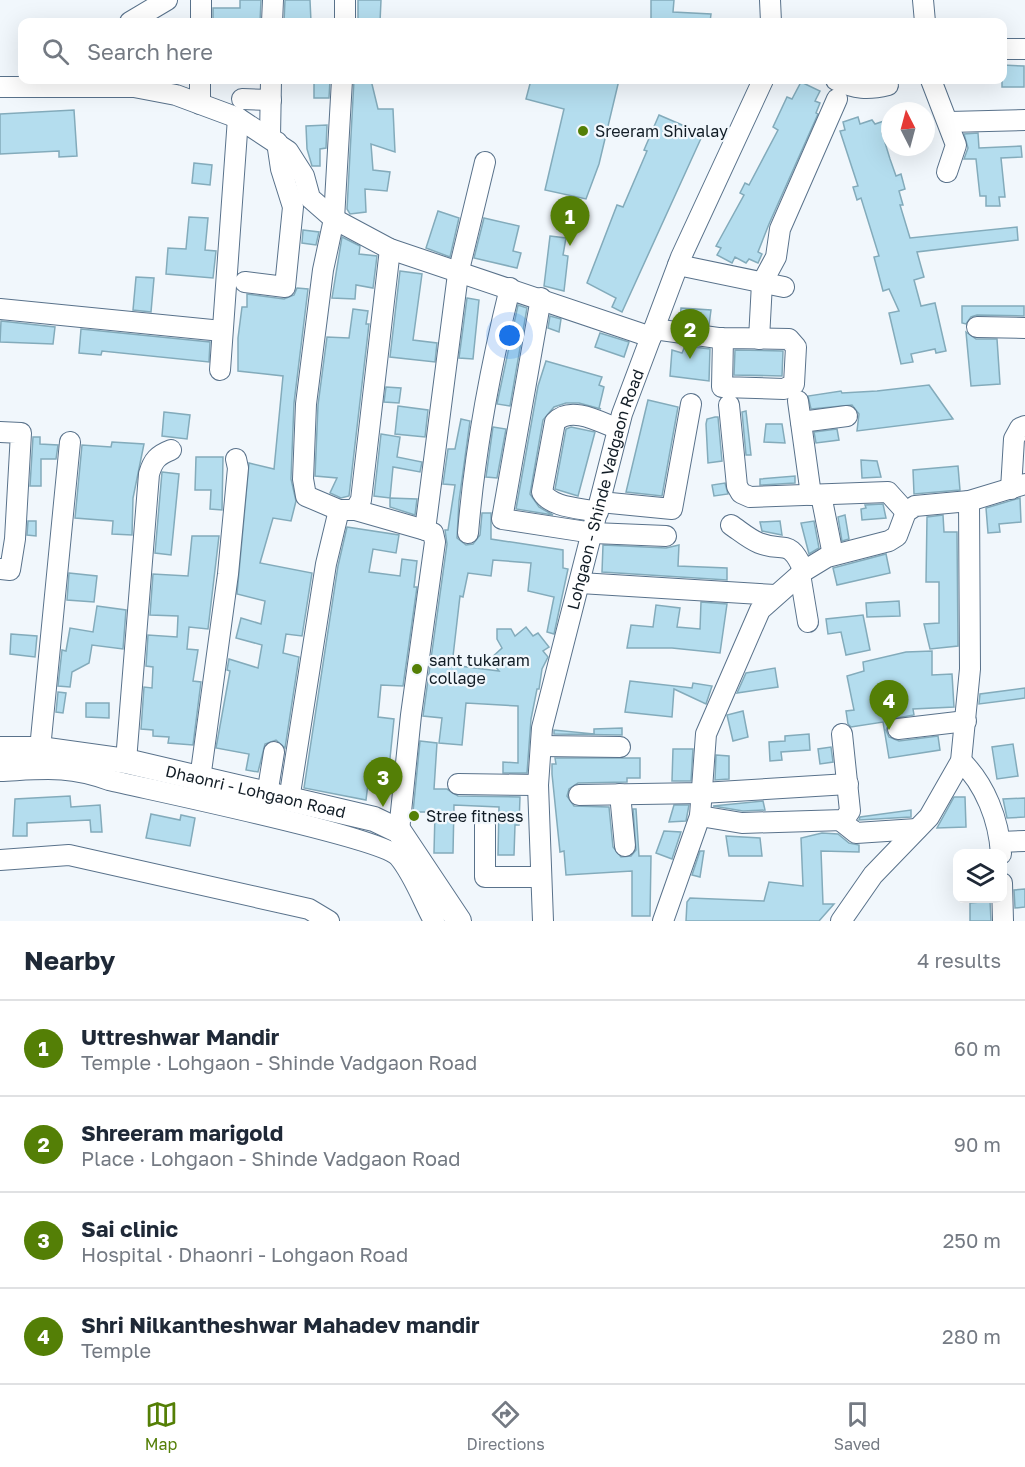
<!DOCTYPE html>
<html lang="en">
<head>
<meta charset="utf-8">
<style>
	:root { --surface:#fff; --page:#f2f2f3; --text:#1f2937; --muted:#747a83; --line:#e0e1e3; --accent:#547f06 }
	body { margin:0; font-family:"Golos Text",sans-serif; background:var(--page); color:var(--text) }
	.controls { position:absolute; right:18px; bottom:18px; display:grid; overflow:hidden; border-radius:12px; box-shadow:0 6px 24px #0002 }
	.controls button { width:54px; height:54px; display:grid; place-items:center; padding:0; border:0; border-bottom:2px solid var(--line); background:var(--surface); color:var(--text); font:30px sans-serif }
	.compass { position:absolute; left:881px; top:102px; width:54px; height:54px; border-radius:50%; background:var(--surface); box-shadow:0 6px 24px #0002; rotate:354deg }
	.you { position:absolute; left:510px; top:336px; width:21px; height:21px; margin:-15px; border:4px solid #fff; border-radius:50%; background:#1a73e8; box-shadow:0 0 0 9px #1a73e833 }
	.badge { display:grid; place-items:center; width:39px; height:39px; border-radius:50%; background:var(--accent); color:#fff; font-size:20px; font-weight:700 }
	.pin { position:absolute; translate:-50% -50px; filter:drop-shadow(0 2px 3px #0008) }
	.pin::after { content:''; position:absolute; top:32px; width:21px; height:18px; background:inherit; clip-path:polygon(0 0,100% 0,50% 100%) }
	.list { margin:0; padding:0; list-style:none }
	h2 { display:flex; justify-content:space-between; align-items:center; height:78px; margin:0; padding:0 24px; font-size:26px }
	h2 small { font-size:20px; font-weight:400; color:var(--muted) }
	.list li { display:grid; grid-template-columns:39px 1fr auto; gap:18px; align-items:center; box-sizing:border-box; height:96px; padding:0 24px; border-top:2px solid var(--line) }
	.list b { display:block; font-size:22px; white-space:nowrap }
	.list p { margin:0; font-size:20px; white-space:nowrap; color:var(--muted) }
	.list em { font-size:20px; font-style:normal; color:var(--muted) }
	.icon { flex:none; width:33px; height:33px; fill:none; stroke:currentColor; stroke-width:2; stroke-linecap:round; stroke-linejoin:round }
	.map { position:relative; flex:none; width:1025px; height:921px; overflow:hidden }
	.search { position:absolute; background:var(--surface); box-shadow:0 6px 24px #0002; left:18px; right:18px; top:18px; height:66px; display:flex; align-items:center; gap:15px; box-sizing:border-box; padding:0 21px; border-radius:12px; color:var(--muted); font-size:22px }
	.sheet { height:462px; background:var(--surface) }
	nav { display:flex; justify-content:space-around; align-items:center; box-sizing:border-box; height:84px; border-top:2px solid var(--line); background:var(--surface); font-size:16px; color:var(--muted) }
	nav a { display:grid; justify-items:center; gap:3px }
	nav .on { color:var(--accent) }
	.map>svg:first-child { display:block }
	.building { fill:#b4ddee; stroke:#83abbb; stroke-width:1.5 }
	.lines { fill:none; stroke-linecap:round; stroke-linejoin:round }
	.minor-casing { stroke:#59728b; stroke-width:22 }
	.major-casing { stroke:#59728b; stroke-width:26 }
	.minor { stroke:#fff; stroke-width:20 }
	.major { stroke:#fff; stroke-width:24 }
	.poi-dot { fill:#547f06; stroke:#f1f7fc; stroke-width:2 }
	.labels { text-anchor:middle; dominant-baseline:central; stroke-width:4.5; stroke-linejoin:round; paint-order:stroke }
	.poi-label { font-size:16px; fill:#111c25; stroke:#f1f7fc; text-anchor:start }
	.street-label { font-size:16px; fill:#111c25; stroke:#f1f7fc }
</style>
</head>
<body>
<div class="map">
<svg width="1025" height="921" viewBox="0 0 1025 921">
	<rect width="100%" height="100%" fill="#f1f7fc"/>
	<!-- building -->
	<g class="building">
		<polygon points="240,0 261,0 260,22 213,22 213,8 240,8"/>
		<polygon points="285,0 310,0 311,22 284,22"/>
		<polygon points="358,0 381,0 380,22 358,22"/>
		<polygon points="651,0 674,0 673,12 711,14 710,22 651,22"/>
		<polygon points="1002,65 1024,66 1024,87 1002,87"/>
		<polygon points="314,80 330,80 329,98 314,98"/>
		<polygon points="354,80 371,80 378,109 393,109 395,152 371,144 373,170 390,172 387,191 365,189 366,212 350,214 347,209"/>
		<polygon points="531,80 619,80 599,164 586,199 545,190 564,109 526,99"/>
		<polygon points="801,82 820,91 815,101 820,103 816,113 818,114 769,224 758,252 762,254 758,263 749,259 746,263 735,257 732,263 717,255 721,248 716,246 744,195 740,193 745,183 749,185 778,130 773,127 787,97 792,99"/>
		<polygon points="74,110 77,156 59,157 59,151 0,154 0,114"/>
		<polygon points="659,115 703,134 622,312 612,307 616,298 587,283 617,205 623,207 647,151 644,150"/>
		<polygon points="858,117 860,124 872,120 875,124 884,121 887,131 882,133 890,159 896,176 901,174 905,189 899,191 903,205 900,205 910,238 1017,227 1018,240 917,252 924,277 914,280 921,306 935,303 946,351 936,353 935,349 911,354 913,362 901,364 889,313 899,311 889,289 883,291 874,257 879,256 861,198 857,200 853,187 858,186 840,131 845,130 843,122"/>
		<polygon points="327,125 326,148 320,149 320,166 312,166 307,149 306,126"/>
		<polygon points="978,133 979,148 1021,146 1022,157 1001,158 1005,197 999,197 1000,206 986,206 986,196 980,196 976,159 964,159 968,148 964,134"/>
		<polygon points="194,163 212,165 210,185 192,183"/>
		<polygon points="438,211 459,218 450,257 426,248"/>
		<polygon points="189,217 208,218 205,250 216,251 213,278 166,274 168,248 186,249"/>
		<polygon points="484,218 519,226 513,251 521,253 517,268 474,258"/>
		<polygon points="303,230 319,232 316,245 302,243"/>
		<polygon points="550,236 566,238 563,255 568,256 564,291 544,286"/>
		<polygon points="342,237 360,246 359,254 377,256 373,288 356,285 355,299 332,298"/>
		<polygon points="400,271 422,274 413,340 437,343 435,362 390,357"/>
		<polygon points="136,277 154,278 151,312 133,310"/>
		<polygon points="297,288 308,289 294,403 291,479 296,501 291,521 273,518 260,563 312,573 302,636 286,634 283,653 299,657 285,748 276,740 265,744 258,772 246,770 249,754 216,748 230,671 227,670 229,659 258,668 262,645 236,638 241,618 261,624 265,601 237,594 249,463 274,469 283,376 238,371 238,338 242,307 247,307 247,294 284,299 294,295"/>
		<polygon points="467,298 479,300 473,359 459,358"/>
		<polygon points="518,305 527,308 510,406 497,404"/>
		<polygon points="962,306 1024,306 1024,316 977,315 971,317 966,324 962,323"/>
		<polygon points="681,308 711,310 709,325 680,321"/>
		<polygon points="353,309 368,311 366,324 369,324 349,496 341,498 330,493 337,478 315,476 318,405 327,337 349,338"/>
		<polygon points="550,316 561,319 559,332 548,328"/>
		<polygon points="1,321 55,327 53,344 0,342"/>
		<polygon points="81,329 210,342 209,362 102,351 101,355 79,353"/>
		<polygon points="966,332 976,339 997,339 1000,384 971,386"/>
		<polygon points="600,333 629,342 624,357 595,347"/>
		<polygon points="685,346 710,349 709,381 670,376 672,350 682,353"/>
		<polygon points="735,350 783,351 782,376 734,375"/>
		<polygon points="546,361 602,377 599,385 604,387 599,408 601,409 579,403 566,403 554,407 543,420 530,494 539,507 553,515 516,509 538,386"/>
		<polygon points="929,385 953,419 857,431 859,414 852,405 811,409 808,396 841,391 842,393 877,391"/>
		<polygon points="386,387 401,388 399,403 384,402"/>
		<polygon points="648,400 678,407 662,496 626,492"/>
		<polygon points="398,406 428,410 425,437 395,434"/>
		<polygon points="746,411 751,455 746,455 742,412"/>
		<polygon points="164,412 190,415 187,439 162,436"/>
		<polygon points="715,417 718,417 722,461 708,463 706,424 707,419"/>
		<polygon points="461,419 470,421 459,501 457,538 466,545 473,544 480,535 482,513 491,513 491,539 563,550 563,568 568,569 554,634 547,632 554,597 528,591 531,563 493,560 491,576 468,573 463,597 460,596 452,665 499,671 490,659 502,648 497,639 497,629 511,629 515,636 526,627 533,636 538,633 549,647 543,651 548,657 542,669 539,689 537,689 531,719 527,773 503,773 503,762 518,763 518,706 466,703 462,745 439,743 442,718 423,716 447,544 445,530 448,530 455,485 443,484 448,449 455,449"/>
		<polygon points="766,424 782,424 785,443 764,442"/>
		<polygon points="493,427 506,429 497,478 486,477"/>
		<polygon points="571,427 595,432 578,496 555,489 566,429"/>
		<polygon points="837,429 839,440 816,443 814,432"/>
		<polygon points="381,434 400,437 397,457 422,462 420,472 393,467 390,498 374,496"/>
		<polygon points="33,437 40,437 40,444 58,445 56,459 41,459 41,486 30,486"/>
		<polygon points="112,442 144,444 133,498 132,535 112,534 113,521 75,518 82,445 111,447"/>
		<polygon points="196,457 223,457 222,510 210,509 211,490 195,490"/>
		<polygon points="861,460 877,461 881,477 862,478"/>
		<polygon points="958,466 960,490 914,494 913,470"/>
		<polygon points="162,472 179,474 171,555 155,553"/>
		<polygon points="795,476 795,483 760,485 760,479"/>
		<polygon points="725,483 728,494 714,496 712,485"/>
		<polygon points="390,498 417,499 415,515 390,507"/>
		<polygon points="1020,498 1021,522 999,524 1000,532 988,533 986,508"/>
		<polygon points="883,504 886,518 862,520 861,509 866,508 865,505"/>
		<polygon points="845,515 849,539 842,541 838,517"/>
		<polygon points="943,515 944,532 957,532 958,646 930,649 924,624 939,623 939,582 926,582 927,517"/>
		<polygon points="28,521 36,521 36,536 27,535"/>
		<polygon points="780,521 782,535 762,531 760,522"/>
		<polygon points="814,521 819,548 809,554 801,523"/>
		<polygon points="347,527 399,535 396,553 373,549 369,572 400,576 402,559 417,561 414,587 417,587 403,686 381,685 378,717 394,719 387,788 368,784 366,800 304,788 338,566"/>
		<polygon points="192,536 219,536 208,629 189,627 187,649 198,650 193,681 201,682 193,745 168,743 169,737 153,736 153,730 141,729 144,687 152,688 153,667 146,666 148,635 177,637 178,616 150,615 153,574 188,576"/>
		<polygon points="603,545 666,548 679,545 678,566 727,568 727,580 602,572"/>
		<polygon points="886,554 890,573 837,585 833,568"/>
		<polygon points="69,573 97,576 94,602 67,600"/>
		<polygon points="899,601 900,616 867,617 866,603"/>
		<polygon points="701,602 727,604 720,653 672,648 627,648 631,625 653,627 656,605 680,608 677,627 700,629"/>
		<polygon points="97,606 126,610 123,649 92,645 89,663 72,672 70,687 58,686 62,650 66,651 70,628 93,632"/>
		<polygon points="863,615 870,650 846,655 841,632 828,634 826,619"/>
		<polygon points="11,634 37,636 35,657 10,654"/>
		<polygon points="932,651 932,675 952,674 954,707 913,709 914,715 891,719 886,730 889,737 899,741 938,736 940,750 889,758 883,722 851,727 848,724 846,711 854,710 847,676 864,671 863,662 906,652"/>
		<polygon points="775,668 778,687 737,693 746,673"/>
		<polygon points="630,681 692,688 693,683 712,686 706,704 674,689 672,717 625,712"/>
		<polygon points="1025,688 1025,698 979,704 980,694"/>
		<polygon points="58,692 66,693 63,713 56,712"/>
		<polygon points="86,703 109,703 109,718 86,717"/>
		<polygon points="743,711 748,737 733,741 727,715"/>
		<polygon points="622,728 622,735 554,734 554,730 594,734 594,729"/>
		<polygon points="809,734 810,750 781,752 782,760 770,761 769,742 785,741 785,736"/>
		<polygon points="420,741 437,743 434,789 447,789 458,796 520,797 519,825 515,825 514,855 498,855 499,807 454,805 453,853 434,853 435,812 413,812"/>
		<polygon points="1013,744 1018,776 997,779 992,747"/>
		<polygon points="831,747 833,762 820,764 818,749"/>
		<polygon points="673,749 693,749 691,781 672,781"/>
		<polygon points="716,755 729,756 729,779 715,780"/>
		<polygon points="555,758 640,758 640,778 627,778 627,782 578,783 569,789 567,796 574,806 609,807 613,847 621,857 631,856 636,850 633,809 636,809 639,856 651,856 650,916 632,916 632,871 566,875 564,851 560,852 552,774 552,764 556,764"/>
		<polygon points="70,796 71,807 100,805 102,832 91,832 90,820 27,823 27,836 13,836 15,799"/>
		<polygon points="954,797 965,797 966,827 937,828"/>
		<polygon points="1025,798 1025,817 1007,818 1003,799"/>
		<polygon points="763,801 765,810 743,811 713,806"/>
		<polygon points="674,805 689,805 686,821 669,822"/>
		<polygon points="911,810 911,817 859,820 860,817"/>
		<polygon points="151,814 180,820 181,815 195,818 190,846 146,838"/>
		<polygon points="664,831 681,832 672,859 656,853"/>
		<polygon points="822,833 838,834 849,843 859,845 859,852 821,851 823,904 834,904 819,921 686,921 687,902 690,898 764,901 769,882 803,886 801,838"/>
		<polygon points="726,836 760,838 762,856 729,856"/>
		<polygon points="700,851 704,851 700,877 692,875"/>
		<polygon points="1025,889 1025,907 1015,908 1014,890"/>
		<polygon points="990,901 991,921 970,921 970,903"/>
	</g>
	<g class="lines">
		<!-- minor casing -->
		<g class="minor-casing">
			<g id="minor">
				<polyline points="345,0 345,22"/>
				<polyline points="770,0 771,22"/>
				<polyline points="923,0 925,22"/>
				<polyline points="130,22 167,0"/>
				<polyline points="201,22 201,0"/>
				<polyline points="272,22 273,0"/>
				<polyline points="1002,49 1025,49"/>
				<path d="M836 80C855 89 868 90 888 85"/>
				<polyline points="931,80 956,145 947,172"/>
				<polyline points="0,87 134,87 176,95 238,118 288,151 304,176 310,198 334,219 390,249 651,337"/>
				<polyline points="242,99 271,100"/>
				<polyline points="200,104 200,80"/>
				<polyline points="949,122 1025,120"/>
				<polyline points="270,137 271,80"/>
				<polyline points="678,265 784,287"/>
				<polyline points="245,282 285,287 293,207 281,169 277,142"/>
				<polyline points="541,298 502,519 593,533 666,536"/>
				<polyline points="0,309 222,331"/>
				<polyline points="977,327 1025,328"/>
				<polyline points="654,329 718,338 723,338 789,339 796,347 794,384 784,389 722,387 723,338"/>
				<polyline points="759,339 762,283 776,257 780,229 837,99"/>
				<polyline points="220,370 238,118"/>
				<polyline points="798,401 811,495"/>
				<polyline points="729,405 737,486 741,493 750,497 888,492 906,512"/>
				<polyline points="801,422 847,416"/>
				<polyline points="0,432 21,433 15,539 10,570 0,569"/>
				<polyline points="1011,489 1014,439 1020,428 1025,426"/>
				<polyline points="821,495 833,555"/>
				<polyline points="600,502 672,509 691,404"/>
				<polyline points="339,510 355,510 361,500 390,249"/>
				<polyline points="355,510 425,530"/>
				<path d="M598 512C581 508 551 508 542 492L555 422C571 405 600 422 618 429"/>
				<path d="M731 525C740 531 749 539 759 543 785 553 789 537 804 571"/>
				<path d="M468 533C475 449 490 369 510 288"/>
				<polyline points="800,574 808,622"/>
				<polyline points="580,583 775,595"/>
				<polyline points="898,729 966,721"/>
				<polyline points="541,746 620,747"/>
				<polyline points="40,749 70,442"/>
				<path d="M126 761 149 474C153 460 158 455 171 450"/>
				<path d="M961 761C985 784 999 820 1001 854"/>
				<path d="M0 771C43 769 68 765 109 780 151 790 381 837 399 857 414 875 423 901 434 921"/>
				<polyline points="200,779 228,574 238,468 236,459"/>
				<polyline points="458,784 538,785"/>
				<polyline points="620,794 625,846"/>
				<polyline points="267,795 274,752"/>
				<polyline points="579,795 702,793 848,784"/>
				<polyline points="289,800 326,564 339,510 306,496 303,479 306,404 323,270 334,219 342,80"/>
				<polyline points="700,816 742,823 844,820 850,811 842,734"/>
				<polyline points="841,821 856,833 917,829"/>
				<polyline points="485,825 485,877 541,877"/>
				<polyline points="399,831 411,715 435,542 433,533 425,530 458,274 485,162"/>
				<polyline points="1000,842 1025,841"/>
				<polyline points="0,860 69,855 309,909 329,921"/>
				<polyline points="1002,883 1003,921"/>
				<path id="s1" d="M543 921 538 785 542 728 622 414 681 257 763 80"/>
				<polyline points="663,921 700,816 706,734 760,610 804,571 827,557 889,541 897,536 906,512 915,506 969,501 1025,484"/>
				<polyline points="841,921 873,875 929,817 961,761 970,669 969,501"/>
			</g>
		</g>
		<!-- major casing -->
		<g class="major-casing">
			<g id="major">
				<path id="s2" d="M0 749H40L126 761 374 819 399 831 459 921"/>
			</g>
		</g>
		<!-- minor -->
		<use href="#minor" class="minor"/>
		<!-- major -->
		<use href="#major" class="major"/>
	</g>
	<!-- markers -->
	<g class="poi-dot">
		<circle cx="583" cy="131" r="6"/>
		<circle cx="417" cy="669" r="6"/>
		<circle cx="414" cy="816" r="6"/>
	</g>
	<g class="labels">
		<!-- poi labels -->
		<g class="poi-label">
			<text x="595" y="131">Sreeram Shivalay</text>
			<text x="429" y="660">sant tukaram<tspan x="429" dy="18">collage</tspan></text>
			<text x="426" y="816">Stree fitness</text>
		</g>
		<!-- street labels -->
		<g class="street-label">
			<text stroke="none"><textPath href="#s1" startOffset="440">Lohgaon - Shinde Vadgaon Road</textPath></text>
			<text stroke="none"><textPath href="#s2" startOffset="260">Dhaonri - Lohgaon Road</textPath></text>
		</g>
	</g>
</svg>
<div class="controls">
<button><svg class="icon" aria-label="layers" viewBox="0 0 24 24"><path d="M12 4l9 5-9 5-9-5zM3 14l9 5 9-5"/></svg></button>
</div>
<svg class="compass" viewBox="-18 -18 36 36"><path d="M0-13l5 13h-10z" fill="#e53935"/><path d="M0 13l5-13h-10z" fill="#747a83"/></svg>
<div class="you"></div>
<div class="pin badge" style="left:570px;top:246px">1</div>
<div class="pin badge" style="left:690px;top:359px">2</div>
<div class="pin badge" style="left:383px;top:807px">3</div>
<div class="pin badge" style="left:889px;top:730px">4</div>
<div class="search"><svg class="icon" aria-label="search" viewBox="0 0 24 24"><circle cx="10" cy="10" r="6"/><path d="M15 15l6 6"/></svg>Search here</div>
</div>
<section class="sheet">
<h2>Nearby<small>4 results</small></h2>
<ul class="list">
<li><span class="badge">1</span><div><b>Uttreshwar Mandir</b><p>Temple · Lohgaon - Shinde Vadgaon Road</p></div><em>60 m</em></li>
<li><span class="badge">2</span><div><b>Shreeram marigold</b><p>Place · Lohgaon - Shinde Vadgaon Road</p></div><em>90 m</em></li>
<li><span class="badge">3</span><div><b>Sai clinic</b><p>Hospital · Dhaonri - Lohgaon Road</p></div><em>250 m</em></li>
<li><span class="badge">4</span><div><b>Shri Nilkantheshwar Mahadev mandir</b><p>Temple</p></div><em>280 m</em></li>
</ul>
</section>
<nav>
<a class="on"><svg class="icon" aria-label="map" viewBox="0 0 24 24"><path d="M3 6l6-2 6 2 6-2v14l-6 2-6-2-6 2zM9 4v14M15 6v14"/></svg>Map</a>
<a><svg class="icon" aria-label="directions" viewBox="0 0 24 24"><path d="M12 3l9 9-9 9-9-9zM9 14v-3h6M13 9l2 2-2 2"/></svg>Directions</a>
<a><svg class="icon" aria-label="saved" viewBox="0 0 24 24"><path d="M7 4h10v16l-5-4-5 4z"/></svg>Saved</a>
</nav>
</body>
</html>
